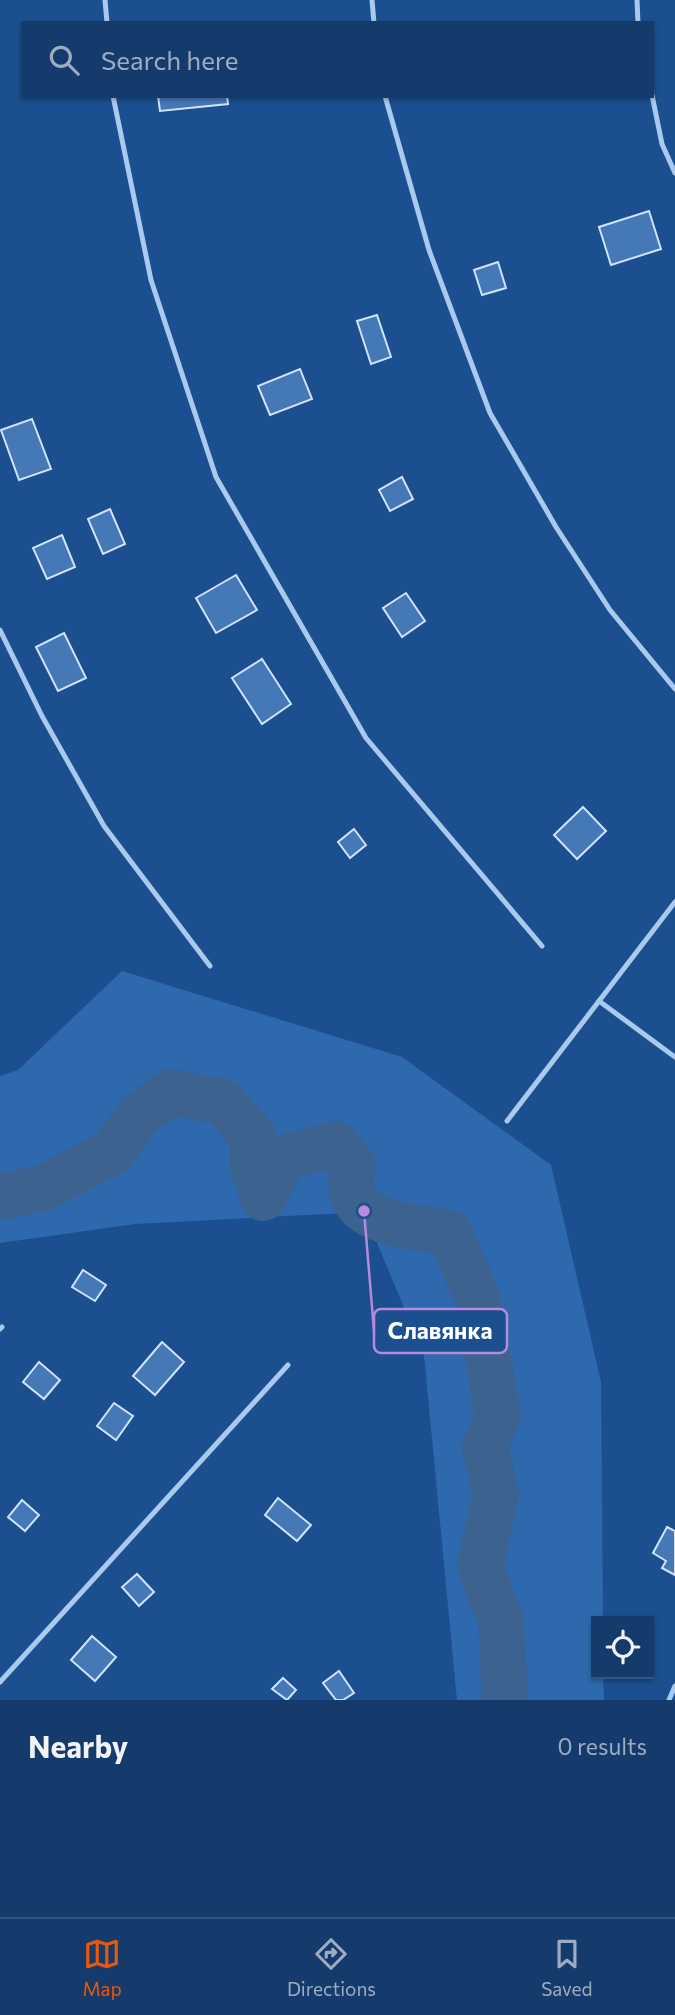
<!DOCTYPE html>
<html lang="en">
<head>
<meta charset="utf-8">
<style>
	:root { --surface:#143b6b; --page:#214673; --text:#f1f3f6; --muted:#9dadc1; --line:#33557e; --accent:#ea580c }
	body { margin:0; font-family:Commissioner,sans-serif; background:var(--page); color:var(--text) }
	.controls { position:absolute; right:21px; bottom:21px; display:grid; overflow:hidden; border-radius:0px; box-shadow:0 2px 5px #0004 }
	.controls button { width:63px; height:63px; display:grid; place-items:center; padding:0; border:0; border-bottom:2px solid var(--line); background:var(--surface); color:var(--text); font:35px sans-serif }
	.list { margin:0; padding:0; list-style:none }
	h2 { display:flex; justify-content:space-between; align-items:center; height:91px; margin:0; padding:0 28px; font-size:30px }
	h2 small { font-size:23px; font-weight:400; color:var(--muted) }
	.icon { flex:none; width:38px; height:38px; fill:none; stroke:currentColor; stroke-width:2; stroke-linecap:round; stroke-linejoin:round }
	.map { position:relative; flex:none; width:675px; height:1700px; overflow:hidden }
	.search { position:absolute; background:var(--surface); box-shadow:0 2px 5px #0004; left:21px; right:21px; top:21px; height:77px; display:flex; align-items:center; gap:18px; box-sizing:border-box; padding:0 24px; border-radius:0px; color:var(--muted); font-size:26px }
	.sheet { height:217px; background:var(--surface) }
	nav { display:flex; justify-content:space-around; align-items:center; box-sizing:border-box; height:98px; border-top:2px solid var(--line); background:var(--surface); font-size:19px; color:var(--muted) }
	nav a { display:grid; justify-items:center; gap:4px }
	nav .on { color:var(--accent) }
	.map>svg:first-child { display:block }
	.green { fill:#2e69ad }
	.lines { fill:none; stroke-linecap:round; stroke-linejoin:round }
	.river { stroke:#3c6290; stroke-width:46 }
	.building { fill:#4478b7; stroke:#cfe3fa; stroke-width:2 }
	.service { stroke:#a9c9ee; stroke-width:5 }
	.leader { fill:none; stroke:#b68bdc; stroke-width:2.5 }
	.callout-dot { fill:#b68bdc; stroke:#1b4f8f; stroke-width:2.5 }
	.callout { fill:#1b4f8f; stroke:#b68bdc; stroke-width:2.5 }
	.callout-label { font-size:23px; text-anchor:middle; font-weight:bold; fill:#fff }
</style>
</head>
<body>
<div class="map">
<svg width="675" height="1700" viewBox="0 0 675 1700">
	<rect width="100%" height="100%" fill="#1b4f8f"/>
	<!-- green -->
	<polygon class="green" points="122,971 402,1057 551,1165 601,1382 603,1621 596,1621 596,1674 603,1674 604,1700 457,1700 424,1355 364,1212 135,1224 0,1243 0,1076 18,1070"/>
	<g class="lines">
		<!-- river -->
		<path class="river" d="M0 1197 46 1187 112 1152 140 1114 171 1092 223 1102 253 1137V1165L263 1198 285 1157 335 1144 352 1164C352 1172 350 1183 352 1192 359 1225 423 1229 450 1233L477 1297 498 1414 485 1449 496 1493 480 1567 501 1621 505 1700"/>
	</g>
	<!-- building -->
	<g class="building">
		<polygon points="158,96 227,96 228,104 160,111"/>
		<polygon points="649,211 661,249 611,265 599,227"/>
		<polygon points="498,262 506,288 482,295 474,270"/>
		<polygon points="377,315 391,357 371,364 357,321"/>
		<polygon points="300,369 312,399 270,415 258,386"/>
		<polygon points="32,419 51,469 19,480 1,430"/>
		<polygon points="402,477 413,499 390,511 379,490"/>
		<polygon points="110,509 125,544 103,554 88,519"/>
		<polygon points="62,535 75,567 47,579 33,548"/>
		<polygon points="236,575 257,610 216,633 196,598"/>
		<polygon points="406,593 425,621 402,637 383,608"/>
		<polygon points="64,633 86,678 58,691 36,647"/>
		<polygon points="262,659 291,704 262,724 232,678"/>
		<polygon points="583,807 606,831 577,859 554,835"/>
		<polygon points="354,829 366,845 350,858 338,842"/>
		<polygon points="83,1270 106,1285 95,1301 72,1287"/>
		<polygon points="162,1342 184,1362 155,1395 133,1376"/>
		<polygon points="39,1362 60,1380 44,1399 23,1382"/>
		<polygon points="114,1403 133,1416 116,1440 97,1426"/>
		<polygon points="278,1498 311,1525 297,1541 265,1515"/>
		<polygon points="22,1500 39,1515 25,1531 8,1517"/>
		<polygon points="667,1527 675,1531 675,1575 662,1568 666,1561 653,1553"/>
		<polygon points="137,1574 154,1592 139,1606 122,1587"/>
		<polygon points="92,1636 116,1657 95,1681 71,1660"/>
		<polygon points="339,1671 354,1693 343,1700 336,1700 323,1683"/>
		<polygon points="283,1678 296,1690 287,1700 272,1689"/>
	</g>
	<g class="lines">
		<!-- service -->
		<g class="service">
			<polyline points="105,0 107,23"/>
			<polyline points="372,0 374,23"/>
			<polyline points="637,0 638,23"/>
			<polyline points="652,95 662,144 675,173"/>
			<polyline points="113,96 151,280 216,477 366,738 542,946"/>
			<polyline points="385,96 429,250 490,413 556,527 610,610 675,689"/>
			<polyline points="0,630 42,716 104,826 210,966"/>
			<polyline points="599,1001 675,1057"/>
			<polyline points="507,1121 675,902"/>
			<polyline points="0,1329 2,1327"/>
			<polyline points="0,1682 288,1365"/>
			<polyline points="669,1700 675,1686"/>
		</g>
	</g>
	<!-- callouts -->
	<path class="leader" d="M364 1211L374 1331"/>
	<circle class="callout-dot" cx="364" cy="1211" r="7"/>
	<rect class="callout" x="374" y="1309" width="133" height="44" rx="7"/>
	<g class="callout-label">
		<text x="440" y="1339">Славянка</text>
	</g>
</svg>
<div class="controls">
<button><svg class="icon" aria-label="locate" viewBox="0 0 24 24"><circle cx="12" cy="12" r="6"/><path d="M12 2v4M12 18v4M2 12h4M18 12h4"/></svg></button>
</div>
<div class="search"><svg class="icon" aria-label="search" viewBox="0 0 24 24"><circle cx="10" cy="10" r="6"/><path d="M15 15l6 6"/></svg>Search here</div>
</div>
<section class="sheet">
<h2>Nearby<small>0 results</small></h2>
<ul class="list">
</ul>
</section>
<nav>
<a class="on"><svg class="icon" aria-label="map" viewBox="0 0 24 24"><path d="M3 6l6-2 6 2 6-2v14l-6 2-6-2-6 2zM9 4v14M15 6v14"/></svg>Map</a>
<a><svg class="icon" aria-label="directions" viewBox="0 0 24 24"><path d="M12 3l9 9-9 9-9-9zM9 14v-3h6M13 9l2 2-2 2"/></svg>Directions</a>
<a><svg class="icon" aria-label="saved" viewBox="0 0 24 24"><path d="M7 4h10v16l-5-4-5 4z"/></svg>Saved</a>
</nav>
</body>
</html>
